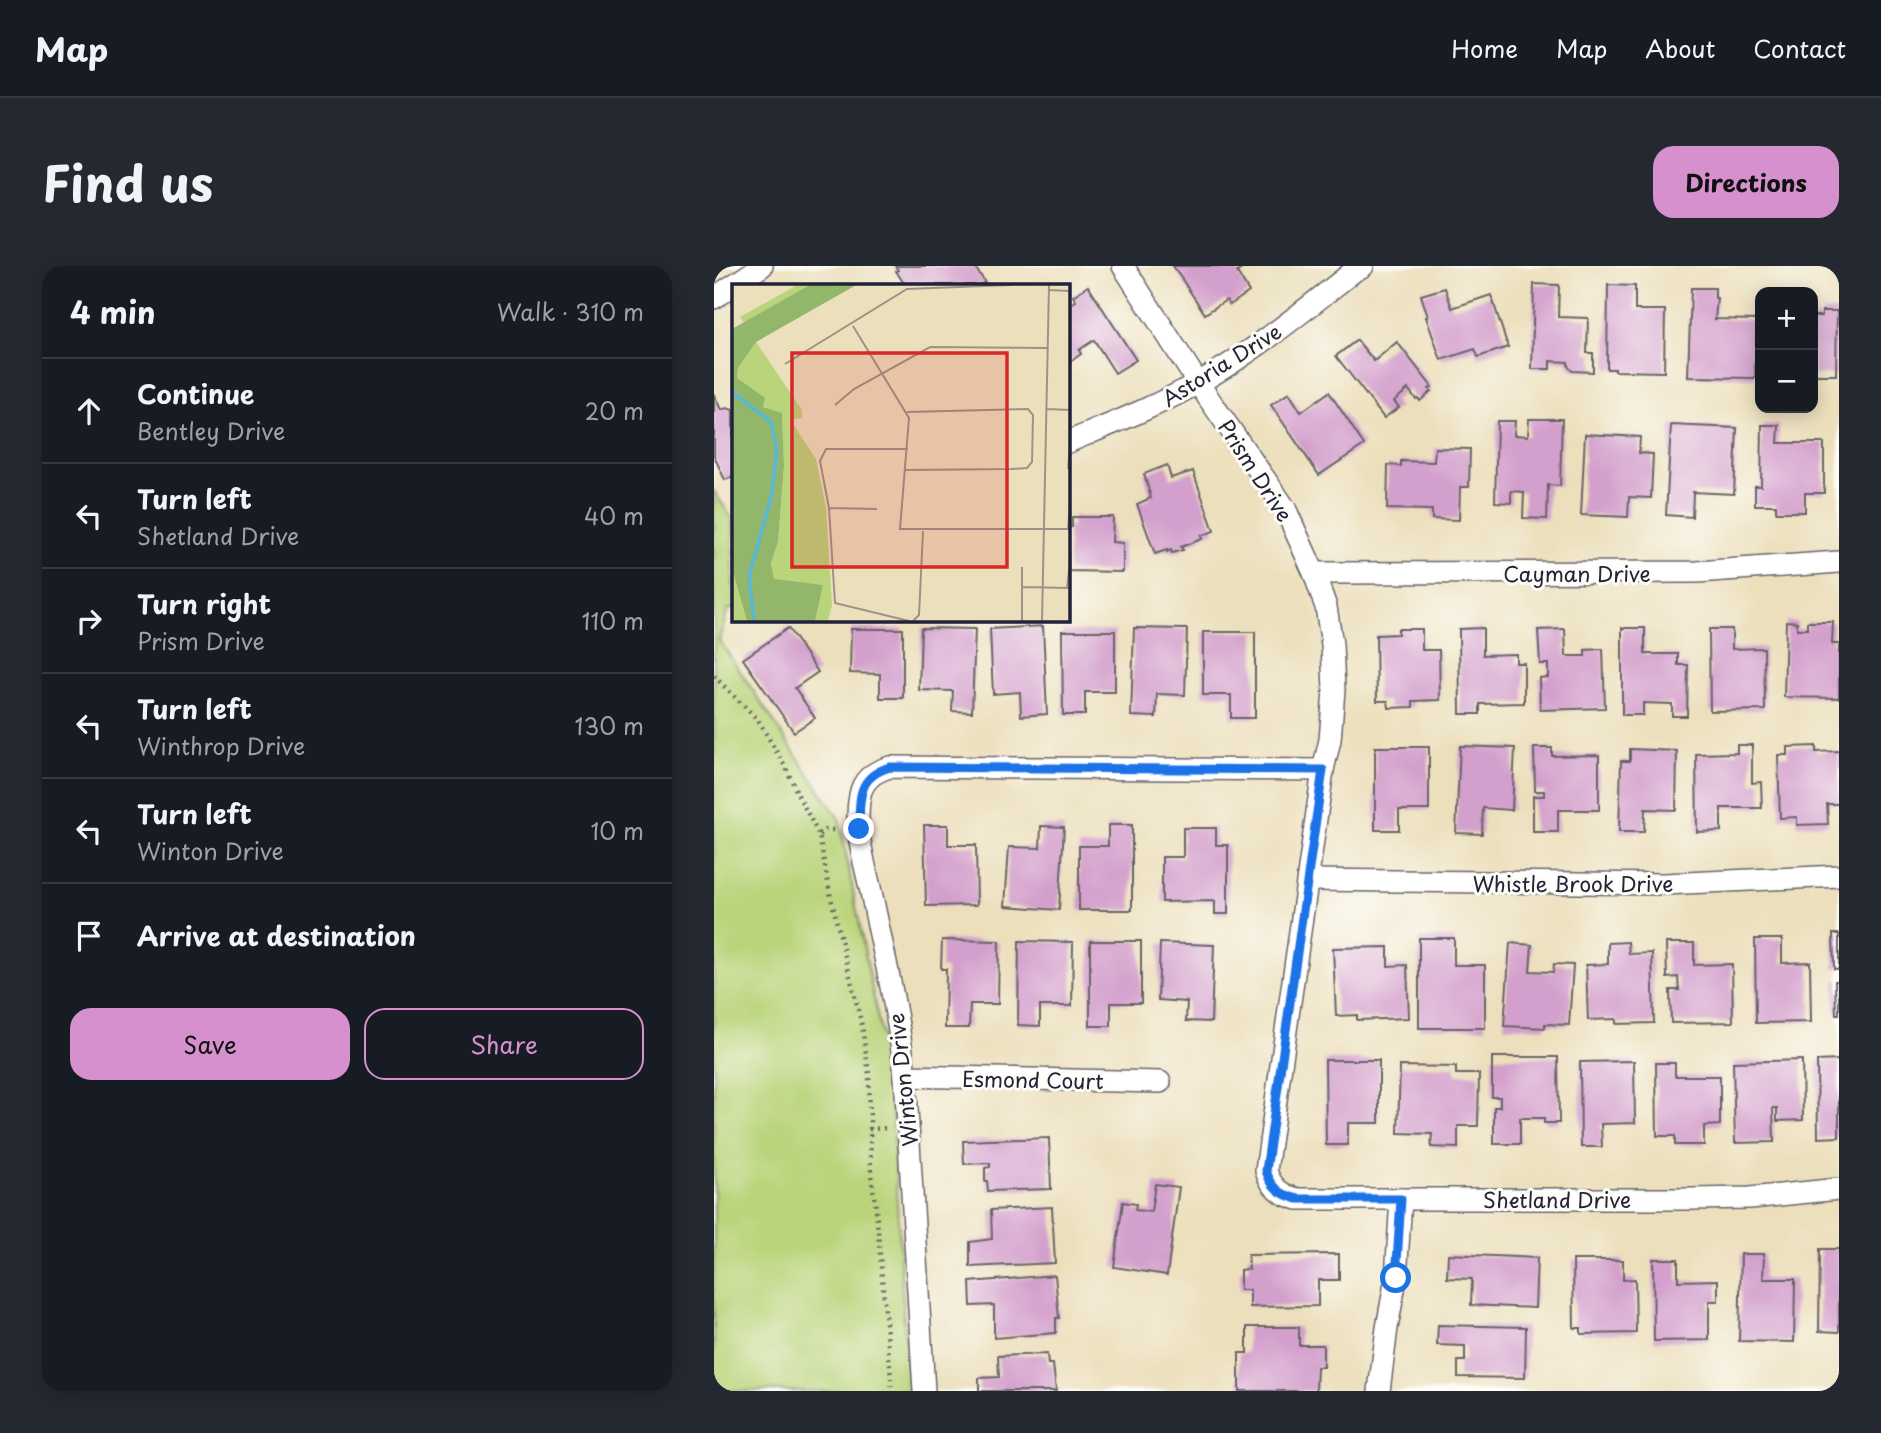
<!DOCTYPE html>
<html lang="en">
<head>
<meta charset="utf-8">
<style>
	:root { --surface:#171b24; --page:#242831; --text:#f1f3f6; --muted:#9ea1a6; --line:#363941; --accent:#d690ce }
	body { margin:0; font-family:"Playpen Sans",sans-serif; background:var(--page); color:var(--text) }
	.controls { position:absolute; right:21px; top:21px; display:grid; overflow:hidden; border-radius:14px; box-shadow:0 4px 18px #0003 }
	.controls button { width:63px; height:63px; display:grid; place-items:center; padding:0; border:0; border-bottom:2px solid var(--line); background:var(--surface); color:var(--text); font:35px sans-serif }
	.stop { position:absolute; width:21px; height:21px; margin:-16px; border:5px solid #1a73e8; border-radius:50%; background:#fff }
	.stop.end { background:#1a73e8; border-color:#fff; box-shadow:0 2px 7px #0008 }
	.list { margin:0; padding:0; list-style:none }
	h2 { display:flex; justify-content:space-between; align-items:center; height:91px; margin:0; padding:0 28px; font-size:30px }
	h2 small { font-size:23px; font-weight:400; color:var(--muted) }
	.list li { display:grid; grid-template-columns:46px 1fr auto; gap:21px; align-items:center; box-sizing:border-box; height:105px; padding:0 28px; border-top:2px solid var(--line) }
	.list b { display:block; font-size:26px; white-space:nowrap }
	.list p { margin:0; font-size:23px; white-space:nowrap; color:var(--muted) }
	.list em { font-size:23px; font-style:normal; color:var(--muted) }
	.actions { display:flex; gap:14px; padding:21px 28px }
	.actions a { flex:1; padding:16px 0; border:2px solid var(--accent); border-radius:21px; text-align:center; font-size:24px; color:var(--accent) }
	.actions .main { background:var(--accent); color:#111 }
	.icon { flex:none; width:38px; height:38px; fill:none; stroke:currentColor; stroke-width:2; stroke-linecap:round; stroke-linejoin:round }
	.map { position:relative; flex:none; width:1125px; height:1125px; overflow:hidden; border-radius:21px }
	header { display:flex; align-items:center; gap:42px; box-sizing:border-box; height:98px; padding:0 35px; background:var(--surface); border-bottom:2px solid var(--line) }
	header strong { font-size:33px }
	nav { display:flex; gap:38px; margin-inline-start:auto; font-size:24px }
	.intro { display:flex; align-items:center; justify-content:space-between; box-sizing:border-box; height:168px; padding:0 42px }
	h1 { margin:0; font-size:49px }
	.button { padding:18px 32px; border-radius:21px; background:var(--accent); color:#111; font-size:24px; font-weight:700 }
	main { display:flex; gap:42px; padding:0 42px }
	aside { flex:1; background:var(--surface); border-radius:21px; box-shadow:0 4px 18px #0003 }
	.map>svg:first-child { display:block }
	.green { fill:#b9d47a; stroke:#6e7b5a; stroke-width:2 }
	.building { fill:#d39fcc }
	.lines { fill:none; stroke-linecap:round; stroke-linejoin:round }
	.street-casing { stroke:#696468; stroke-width:24 }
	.path { stroke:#696468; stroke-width:4.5; stroke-dasharray:2 5; stroke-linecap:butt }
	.street { stroke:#fff; stroke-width:21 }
	.route { stroke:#1a73e8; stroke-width:9 }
	.labels { text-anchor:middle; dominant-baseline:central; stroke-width:6; stroke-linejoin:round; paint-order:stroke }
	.street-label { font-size:21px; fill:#22223b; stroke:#fdfcf7 }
	.inset-river { fill:none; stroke:#59b7d7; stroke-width:3.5 }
	.inset-road { fill:none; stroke:#9b9388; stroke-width:2 }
	.view { fill:#d62828; fill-opacity:0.15; stroke:#d62828; stroke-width:3.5 }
	.inset-edge { fill:none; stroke:#22223b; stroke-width:3.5 }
</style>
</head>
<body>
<header>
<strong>Map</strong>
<nav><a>Home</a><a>Map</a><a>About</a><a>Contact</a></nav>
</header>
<div class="intro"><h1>Find us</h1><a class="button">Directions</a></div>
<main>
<aside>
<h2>4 min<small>Walk · 310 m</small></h2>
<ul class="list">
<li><svg class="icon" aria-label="ahead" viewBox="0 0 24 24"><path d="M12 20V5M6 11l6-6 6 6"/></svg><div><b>Continue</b><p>Bentley Drive</p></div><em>20 m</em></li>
<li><svg class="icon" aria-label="left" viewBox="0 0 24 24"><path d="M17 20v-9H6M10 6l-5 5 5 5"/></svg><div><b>Turn left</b><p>Shetland Drive</p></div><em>40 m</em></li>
<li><svg class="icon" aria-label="right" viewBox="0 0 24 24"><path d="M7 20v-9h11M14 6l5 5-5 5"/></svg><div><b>Turn right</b><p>Prism Drive</p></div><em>110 m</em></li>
<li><svg class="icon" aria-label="left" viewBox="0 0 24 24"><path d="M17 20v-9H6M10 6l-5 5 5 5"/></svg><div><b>Turn left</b><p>Winthrop Drive</p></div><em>130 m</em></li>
<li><svg class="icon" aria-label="left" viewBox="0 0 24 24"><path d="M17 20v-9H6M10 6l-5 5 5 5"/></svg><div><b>Turn left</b><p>Winton Drive</p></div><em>10 m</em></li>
<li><svg class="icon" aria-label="arrive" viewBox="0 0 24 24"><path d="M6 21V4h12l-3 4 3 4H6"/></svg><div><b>Arrive at destination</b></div></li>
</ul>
<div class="actions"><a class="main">Save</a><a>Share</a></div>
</aside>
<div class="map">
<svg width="1125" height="1125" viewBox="0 0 1125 1125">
	<rect width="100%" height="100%" fill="#fdfcf7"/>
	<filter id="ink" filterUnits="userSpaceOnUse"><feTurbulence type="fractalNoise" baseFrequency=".0143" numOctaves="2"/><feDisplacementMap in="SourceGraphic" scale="14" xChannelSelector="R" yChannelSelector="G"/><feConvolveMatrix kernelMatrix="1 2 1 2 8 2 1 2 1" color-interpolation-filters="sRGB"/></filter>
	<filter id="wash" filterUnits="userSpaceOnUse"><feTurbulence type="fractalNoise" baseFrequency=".00686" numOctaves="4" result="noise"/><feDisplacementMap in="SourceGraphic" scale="28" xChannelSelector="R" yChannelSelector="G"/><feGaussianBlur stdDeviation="1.57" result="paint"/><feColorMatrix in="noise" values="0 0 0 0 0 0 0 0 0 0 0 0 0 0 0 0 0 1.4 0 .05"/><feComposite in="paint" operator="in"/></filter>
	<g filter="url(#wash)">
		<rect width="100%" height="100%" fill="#ecdfbc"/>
		<!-- green -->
		<polygon class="green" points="0,225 19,254 19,343 14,343 5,374 125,553 176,815 194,1125 0,1125"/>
		<g id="blocks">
			<!-- building -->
			<g class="building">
				<polygon points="181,0 260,0 271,16 265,19 191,19 182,5 184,4"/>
				<polygon points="459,0 532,0 523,6 535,26 516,39 512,34 491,48"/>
				<polygon points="820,18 845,19 844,51 874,52 873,87 879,87 879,106 858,105 854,100 854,96 836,95 836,103 818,103"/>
				<polygon points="894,19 921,20 921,44 951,44 950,106 901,105 901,103 893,103"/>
				<polygon points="374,20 422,94 401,107 380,74 365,84 367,88 354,97 354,40 362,35 359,30"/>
				<polygon points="731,22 738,42 777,29 794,81 764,91 761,83 727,94 712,51 714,51 707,29"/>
				<polygon points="977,22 1001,22 1001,32 1003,32 1001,53 1043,54 1041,112 974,111"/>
				<polygon points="1108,45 1123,45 1122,109 1099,109 1099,50 1108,50"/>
				<polygon points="643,74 660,95 683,76 718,121 715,123 717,125 706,135 704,132 702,133 694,123 680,135 685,141 670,152 622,90"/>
				<polygon points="615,126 650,179 605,209 557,139 575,127 587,146"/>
				<polygon points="0,128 7,144 13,142 19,144 19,211 11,214 0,190"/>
				<polygon points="815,153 848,153 846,220 834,219 833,253 809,252 810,226 797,225 797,237 781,236 783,155 801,155 800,169 814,170"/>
				<polygon points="957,159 1023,162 1020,228 979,226 978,251 952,249"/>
				<polygon points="1048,159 1065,159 1064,177 1110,177 1110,227 1091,227 1091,246 1062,246 1062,239 1041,239 1041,220 1047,220"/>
				<polygon points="871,168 926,171 925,187 939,188 937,232 915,231 914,251 867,249"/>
				<polygon points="721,182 756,183 755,221 746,221 745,254 718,253 718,244 673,243 674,199 687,200 687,195 720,196"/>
				<polygon points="453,199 457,212 479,205 500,265 487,270 488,273 467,281 469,284 458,287 457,284 453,286 453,284 441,288 423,238 437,232 430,208"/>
				<polygon points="358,251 399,251 398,276 409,277 409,306 354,305 354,261 358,261"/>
				<polygon points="1072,355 1083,356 1083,363 1093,363 1093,356 1119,356 1118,378 1125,378 1125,432 1070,431"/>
				<polygon points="329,360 333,448 307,450 306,426 279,428 276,363"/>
				<polygon points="74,362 104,406 81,422 101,452 80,466 29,393"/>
				<polygon points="207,362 261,363 258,446 238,445 239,425 205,424"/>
				<polygon points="420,362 473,363 471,429 443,428 442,451 417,450"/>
				<polygon points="769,362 769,389 802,388 802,397 810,397 810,437 766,438 766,448 746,448 745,363"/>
				<polygon points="908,362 931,362 931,388 964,388 964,399 974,399 973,450 958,450 958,438 929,437 929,449 908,449"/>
				<polygon points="137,363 189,363 189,432 166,432 166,408 136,407"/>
				<polygon points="684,363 708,363 708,384 725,384 726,434 699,435 699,441 675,442 674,435 663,435 662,369 684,368"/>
				<polygon points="851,363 852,390 871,390 871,384 889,383 891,442 826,444 825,412 834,411 834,398 826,398 824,364"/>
				<polygon points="995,363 1018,363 1018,383 1050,382 1051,444 996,445"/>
				<polygon points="348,365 401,365 401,426 371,426 371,449 349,449"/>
				<polygon points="489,366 541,366 541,452 517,452 517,429 489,429"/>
				<polygon points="1023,479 1038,479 1038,517 1047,516 1048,542 1007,542 1007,565 983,566 982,488 1023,487"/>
				<polygon points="746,480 801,482 798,544 769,542 768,568 742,567"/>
				<polygon points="1102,480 1102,486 1125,485 1125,538 1113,538 1114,558 1083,559 1083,551 1066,552 1064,489 1074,489 1074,481"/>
				<polygon points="661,481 715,481 715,544 685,544 685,564 661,564"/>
				<polygon points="820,482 838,482 838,490 885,489 885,544 844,544 844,566 819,566 819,530 830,530 830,525 821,525"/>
				<polygon points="916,483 963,485 962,544 931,543 930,566 905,566 907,495 916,495"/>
				<polygon points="210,559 234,559 234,579 262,579 263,639 212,640"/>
				<polygon points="394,559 418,559 418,644 365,644 365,580 394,580"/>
				<polygon points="327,560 350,561 345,644 291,640 295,581 326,582"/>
				<polygon points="469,562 502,562 502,579 514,579 514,648 501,648 501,635 448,636 448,591 469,591"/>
				<polygon points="1119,668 1125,668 1125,703 1120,703"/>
				<polygon points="705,672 740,672 740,699 771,699 771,762 705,762"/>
				<polygon points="1041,673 1068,673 1068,697 1096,696 1097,756 1042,757"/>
				<polygon points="228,674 285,675 284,738 256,738 255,762 231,762 232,703 227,703"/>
				<polygon points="305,675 359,676 358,740 326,740 326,760 304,759"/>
				<polygon points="376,675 427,675 427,737 397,737 397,760 376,760"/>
				<polygon points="914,676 915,688 938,687 940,757 902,758 902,753 874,754 872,699 894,698 894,677"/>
				<polygon points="446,677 500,679 497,756 472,755 473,736 444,734"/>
				<polygon points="796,677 818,679 816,705 839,706 840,698 859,699 855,759 831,758 831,762 790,760"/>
				<polygon points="952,677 980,677 980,699 1018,698 1019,756 957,757 956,724 965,724 964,711 953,712"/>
				<polygon points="674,681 674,700 693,699 695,752 643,754 643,749 622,750 619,682"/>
				<polygon points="1121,715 1125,715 1125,748 1122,748"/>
				<polygon points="778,791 844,791 845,857 830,857 830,852 806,852 806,878 780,878 780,841 786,841 786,831 778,831"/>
				<polygon points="611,794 665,794 665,857 634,857 634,879 612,879"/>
				<polygon points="1088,794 1089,854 1063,855 1063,842 1059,842 1060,876 1021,877 1019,796"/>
				<polygon points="1125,794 1125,871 1104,872 1103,795"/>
				<polygon points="920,795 921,857 887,858 888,881 867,881 866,796"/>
				<polygon points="942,797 961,797 961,810 1006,810 1006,859 990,860 990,879 961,879 961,870 943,870"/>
				<polygon points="686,800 742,801 742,808 765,808 764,860 744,860 744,882 717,881 718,868 684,867"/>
				<polygon points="335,872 337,923 274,925 273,915 271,915 271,902 276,901 276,897 250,898 249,875"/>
				<polygon points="441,918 465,921 453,1009 400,1001 409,936 422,938 421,944 437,946"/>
				<polygon points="338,941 341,997 256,1001 256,976 278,973 277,944"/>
				<polygon points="1106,983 1125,983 1125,1066 1105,1065"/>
				<polygon points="625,988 625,1014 604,1014 604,1040 536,1041 536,1024 526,1024 526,1004 535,1003 534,989"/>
				<polygon points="734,988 823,992 821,1042 757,1039 758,1013 733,1012"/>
				<polygon points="1027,988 1050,988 1049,1013 1081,1013 1080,1076 1025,1075"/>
				<polygon points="939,993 964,993 964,1015 1004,1014 1004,1035 995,1035 995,1074 940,1075"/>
				<polygon points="859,994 909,994 909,1014 921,1013 922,1067 867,1068 867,1062 860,1062"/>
				<polygon points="341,1009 345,1052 342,1052 342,1067 280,1072 280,1039 257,1040 256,1016"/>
				<polygon points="724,1059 812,1061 811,1112 744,1111 744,1095 751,1095 751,1080 723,1079"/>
				<polygon points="533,1061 585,1061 585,1079 609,1079 609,1101 603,1101 602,1125 525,1125 525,1087 533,1087"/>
				<polygon points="333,1088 334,1098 339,1098 342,1125 265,1125 265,1112 285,1111 284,1090"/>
			</g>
		</g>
	</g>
	<g filter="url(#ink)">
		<use href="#blocks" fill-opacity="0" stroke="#696468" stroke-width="2"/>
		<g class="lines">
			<!-- street casing -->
			<g class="street-casing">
				<g id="street">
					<path d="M409 0 484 117 571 242 600 307 612 341 618 378 620 424 616 474 609 504 552 905C558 922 567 929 584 933H978L1036 932 1125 923"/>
					<polyline points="0,32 48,0"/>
					<path d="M354 176C397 158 441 141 482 118 539 87 589 45 640 5L649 0"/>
					<polyline points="600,307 983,306 1125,296"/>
					<polyline points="594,614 950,618 1125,610"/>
					<polyline points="191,810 446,816"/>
					<path d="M210 1125 191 810C185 751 171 693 159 635 152 601 139 564 146 529 149 513 161 505 176 501L609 504"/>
					<polyline points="665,1125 673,1062 682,1012 687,933"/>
				</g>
			</g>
			<!-- path -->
			<g class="path">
				<polyline points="0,410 44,454 72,502 85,531 105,569 117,632 148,760 155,808 157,909 162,943 178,1125"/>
				<polyline points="105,569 111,564 124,564"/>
				<polyline points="155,863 176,862"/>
			</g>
			<!-- street -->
			<use href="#street" class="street"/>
		</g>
	</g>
	<g class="lines" filter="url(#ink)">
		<!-- route -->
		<path class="route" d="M145 563C146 534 142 511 176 501L609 504 552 905C558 922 567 929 584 933H687L682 1012"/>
	</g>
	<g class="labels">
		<!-- street labels -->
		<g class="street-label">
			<text transform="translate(507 98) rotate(-32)">Astoria Drive</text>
			<text transform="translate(542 204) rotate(57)">Prism Drive</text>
			<text x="863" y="307">Cayman Drive</text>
			<text x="859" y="617">Whistle Brook Drive</text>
			<text transform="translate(319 813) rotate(1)">Esmond Court</text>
			<text transform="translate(188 814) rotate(-96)">Winton Drive</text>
			<text x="843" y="933">Shetland Drive</text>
		</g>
	</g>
	<!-- overview -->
	<g transform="translate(18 18)">
		<rect width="338" height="338" fill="#ecdfbc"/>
		<path d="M65 1H124L24 57 8 33ZM24 58 70 126V134L63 135 61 140 84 175 94 224 100 321 96 337H83L91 301 42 296 39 279 46 258 52 182 50 130 31 123 5 94 6 84ZM0 284 4 295 15 337H0Z" fill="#b9d47a"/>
		<path d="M78 1H124L24 58 6 84 5 94 33 114 31 123 50 129 52 182 46 258 39 279 42 295 91 301 83 337H15L0 284V45Z" fill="#92b66a"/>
		<path class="inset-river" d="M0 108 39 138 45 166 39 214 17 292 22 337"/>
		<path class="inset-road" d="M317 6 338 7M121 42 177 134 168 245H338M53 80 175 5 279 1M103 121 122 105 198 63 316 64M315 125 338 126M176 165H94L88 177 97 224 103 319 177 337M336 185 338 160M173 186 280 185 295 184 300 178 301 131 296 125 175 128M97 224 145 225M336 245 338 219M290 283V337M290 303 338 304M335 304 338 277M181 337 187 331 191 247M310 337 317 1"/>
		<path class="view" d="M60 69H275V283H60Z"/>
		<rect width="338" height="338" class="inset-edge"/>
	</g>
</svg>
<div class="controls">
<button>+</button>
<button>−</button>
</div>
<div class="stop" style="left:682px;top:1012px"></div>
<div class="stop end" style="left:145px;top:563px"></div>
</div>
</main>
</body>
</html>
